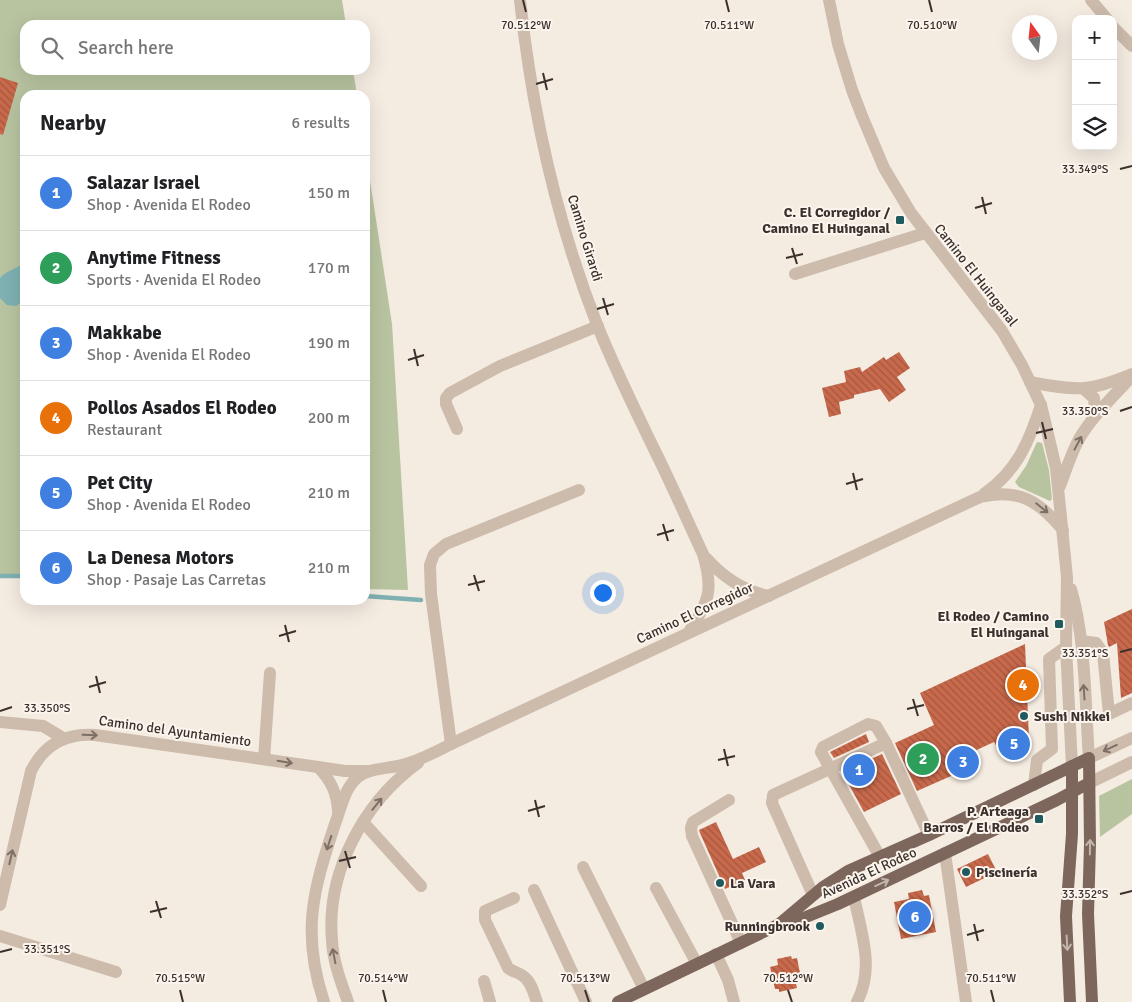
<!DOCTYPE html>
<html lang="en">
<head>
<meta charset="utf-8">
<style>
	:root { --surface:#fff; --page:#f6f6f6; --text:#202124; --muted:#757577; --line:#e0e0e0; --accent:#1a73e8 }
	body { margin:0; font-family:Signika,sans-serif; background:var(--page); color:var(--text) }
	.controls { position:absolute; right:15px; top:15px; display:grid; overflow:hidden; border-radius:10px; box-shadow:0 5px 20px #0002 }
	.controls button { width:45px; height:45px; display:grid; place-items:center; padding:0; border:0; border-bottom:1px solid var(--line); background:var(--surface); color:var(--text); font:25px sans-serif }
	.compass { position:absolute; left:1012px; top:15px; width:45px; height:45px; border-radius:50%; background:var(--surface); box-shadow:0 5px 20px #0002; rotate:345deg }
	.you { position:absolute; left:602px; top:592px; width:18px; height:18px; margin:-12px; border:4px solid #fff; border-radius:50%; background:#1a73e8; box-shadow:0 0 0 8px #1a73e833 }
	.badge { display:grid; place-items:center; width:32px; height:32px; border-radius:50%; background:var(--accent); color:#fff; font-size:16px; font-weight:700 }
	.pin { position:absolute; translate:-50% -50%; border:2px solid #fff; box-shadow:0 1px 5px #0006 }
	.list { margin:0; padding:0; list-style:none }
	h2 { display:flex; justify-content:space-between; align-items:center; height:65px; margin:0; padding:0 20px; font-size:21px }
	h2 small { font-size:16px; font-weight:400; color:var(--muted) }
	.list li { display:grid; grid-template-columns:32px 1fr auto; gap:15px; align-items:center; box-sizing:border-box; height:75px; padding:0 20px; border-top:1px solid var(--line) }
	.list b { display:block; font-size:19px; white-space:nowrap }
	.list p { margin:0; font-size:16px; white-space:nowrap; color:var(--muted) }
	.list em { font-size:16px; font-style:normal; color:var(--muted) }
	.icon { flex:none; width:28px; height:28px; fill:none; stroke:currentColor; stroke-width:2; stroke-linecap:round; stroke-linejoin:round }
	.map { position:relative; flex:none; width:1132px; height:1002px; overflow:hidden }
	.search { position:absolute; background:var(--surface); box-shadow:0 5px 20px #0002; left:20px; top:20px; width:350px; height:55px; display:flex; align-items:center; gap:12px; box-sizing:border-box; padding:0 18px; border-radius:15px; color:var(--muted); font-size:19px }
	.panel { position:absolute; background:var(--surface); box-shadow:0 5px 20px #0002; left:20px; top:90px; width:350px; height:515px; border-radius:15px }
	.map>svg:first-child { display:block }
	.grass { fill:#b8c4a0 }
	.water { fill:#7fb0b2 }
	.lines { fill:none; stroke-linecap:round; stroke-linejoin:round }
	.stream { stroke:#7fb0b2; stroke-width:4.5 }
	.building { fill:url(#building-back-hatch) }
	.minor { stroke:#cdbbac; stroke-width:12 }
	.major { stroke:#7d675c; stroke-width:12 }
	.oneway { stroke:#7d6f65 }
	.oneway2 { stroke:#c2b5ac }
	.ticks { fill:none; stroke:#3b302b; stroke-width:2 }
	.poi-dot { fill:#1f5a5e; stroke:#fbf5ee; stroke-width:2 }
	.labels { text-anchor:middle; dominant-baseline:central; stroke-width:4; stroke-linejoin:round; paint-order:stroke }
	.poi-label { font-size:14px; font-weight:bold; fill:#3b302b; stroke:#fbf5ee; text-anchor:end }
	.street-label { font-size:14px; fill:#3b302b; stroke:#fbf5ee }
	.ticks-label { font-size:12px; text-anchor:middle; fill:#3b302b; stroke:#fbf5ee; stroke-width:4; stroke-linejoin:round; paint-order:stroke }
</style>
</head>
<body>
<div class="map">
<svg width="1132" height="1002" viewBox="0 0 1132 1002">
	<defs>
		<pattern id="building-back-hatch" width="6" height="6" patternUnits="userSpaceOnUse" patternTransform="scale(1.25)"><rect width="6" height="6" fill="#c8694b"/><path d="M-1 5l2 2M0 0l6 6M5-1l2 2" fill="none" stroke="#a4573f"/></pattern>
	</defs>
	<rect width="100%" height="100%" fill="#f4ebe1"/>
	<!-- grass -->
	<g class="grass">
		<polygon points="0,0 342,0 346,25 25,25 25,70 353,70 357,95 25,95 25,576 0,574"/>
		<polygon points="365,148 392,324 408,590 365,589"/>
		<polygon points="1037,442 1042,443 1049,470 1052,499 1050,501 1019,487 1015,482 1026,466"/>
		<polygon points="1132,779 1132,814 1100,837 1099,796"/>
	</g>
	<!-- water -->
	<path class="water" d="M25 255V300L16 306 7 305 0 298V278C6 271 16 269 20 265V260Z"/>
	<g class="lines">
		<!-- stream -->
		<g class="stream">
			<polyline points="0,576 25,576"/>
			<polyline points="365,596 421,600"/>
		</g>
	</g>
	<!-- building -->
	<g class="building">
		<polygon points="0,77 18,83 3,135 0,134"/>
		<polygon points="899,352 910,368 897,377 906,390 889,402 880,389 854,395 854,398 839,402 841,414 829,417 822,388 846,382 844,371 860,367 862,372 884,357 886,360"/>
		<polygon points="1132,609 1132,693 1121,698 1117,643 1109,647 1108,645 1104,622"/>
		<polygon points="1025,644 1029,740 1006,751 1002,744 997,747 994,742 970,753 976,765 917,791 895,743 934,725 920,693"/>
		<polygon points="866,734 869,742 834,758 830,752"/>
		<polygon points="882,754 901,794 864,812 842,772"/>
		<polygon points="716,822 733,859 759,847 766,862 742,873 745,880 725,889 700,833 699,830"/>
		<polygon points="988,854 997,872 966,887 957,869"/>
		<polygon points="922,890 924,896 929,895 936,932 901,939 894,902 909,899 908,893"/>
		<polygon points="791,956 792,959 797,958 800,973 794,975 797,988 779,992 779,989 775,989 770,967 778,965 777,959"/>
	</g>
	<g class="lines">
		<!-- minor -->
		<g class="minor">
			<path d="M520 0C532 111 557 223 598 327 615 369 635 410 655 451 672 485 687 520 703 554 714 591 709 600 689 632"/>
			<polyline points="829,0 838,44 852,90 862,116 884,168 911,213 1002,331 1022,365 1041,405 1056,468 1067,577 1066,647 1072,766"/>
			<polyline points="1091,0 1107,19"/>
			<polyline points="1113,27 1132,46"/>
			<polyline points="795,274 925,233"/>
			<path d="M1030 382C1076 391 1089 392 1132 374"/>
			<polyline points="1084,389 1094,398 1095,408 1092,418"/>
			<polyline points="457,429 446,404 446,398 450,393 500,366 598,326"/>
			<path d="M1060 486C1066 470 1071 454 1079 439 1093 415 1114 396 1132 376"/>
			<path d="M984 494C1017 471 1029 442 1041 405"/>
			<path d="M706 558C723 577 743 591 769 596"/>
			<path d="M1071 589C1086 640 1085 705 1089 758L1132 738"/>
			<polyline points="1081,641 1096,643 1103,653 1109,714 1132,703"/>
			<polyline points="0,722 43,726 63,738"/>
			<polyline points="451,744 431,594 430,565 434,554 446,544 579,490"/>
			<polyline points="264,759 270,673"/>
			<path d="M318 767C331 780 337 793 338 811"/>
			<polyline points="1089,783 1132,762"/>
			<polyline points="1034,785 1037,760 1052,749 1049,659 1066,647"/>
			<polyline points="729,800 693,822 691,828 692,836 741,943"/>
			<polyline points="363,822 421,886"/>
			<polyline points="945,853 966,1002"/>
			<polyline points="880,857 821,752 823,747 868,724 876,726 886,743"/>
			<polyline points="583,867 644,989"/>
			<polyline points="656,888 697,964"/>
			<polyline points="534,890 586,1002"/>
			<polyline points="813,895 772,803 773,795 886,743 929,835"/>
			<path d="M854 897C861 932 875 968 857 1002"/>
			<path d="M514 898 485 911V920L508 968C513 972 518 972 523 976 531 981 534 994 537 1002"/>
			<path d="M0 905 31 771C44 745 66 733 95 735L318 767 345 771H367"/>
			<polyline points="0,936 116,972"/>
			<polyline points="716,954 728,980 734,1002"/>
			<polyline points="484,981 490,1002"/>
			<path d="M324 1002C301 933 313 890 335 824 341 808 345 787 358 777 371 767 391 769 406 764 422 759 436 752 451 744L980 497C1019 488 1039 501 1063 530"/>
			<path d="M348 1002C341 982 333 962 332 940 326 872 364 802 418 763"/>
		</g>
		<!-- major -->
		<g class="major">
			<polyline points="778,925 823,887 848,871 929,835 1089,758 1090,844 1088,914 1092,1002"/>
			<polyline points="618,1002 778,925 801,919 838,904 1057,800 1089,783"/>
			<polyline points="1070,1002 1066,916 1072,834 1072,766"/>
		</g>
	</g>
	<!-- one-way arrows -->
	<defs><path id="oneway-shaft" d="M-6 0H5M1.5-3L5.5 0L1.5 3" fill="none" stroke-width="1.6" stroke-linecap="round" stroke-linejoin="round" transform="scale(1.25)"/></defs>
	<g class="oneway">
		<use href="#oneway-shaft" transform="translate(1078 443) rotate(-62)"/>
		<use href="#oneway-shaft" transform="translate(1042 508) rotate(39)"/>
		<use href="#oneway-shaft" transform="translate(1084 692) rotate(-94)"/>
		<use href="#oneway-shaft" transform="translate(90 735) rotate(2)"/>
		<use href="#oneway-shaft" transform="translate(1110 748) rotate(155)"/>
		<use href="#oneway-shaft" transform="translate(285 762) rotate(9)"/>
		<use href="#oneway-shaft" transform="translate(377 804) rotate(-51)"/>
		<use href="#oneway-shaft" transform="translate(329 843) rotate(108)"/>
		<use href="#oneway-shaft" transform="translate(11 857) rotate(-77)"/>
		<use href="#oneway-shaft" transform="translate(334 956) rotate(-101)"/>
	</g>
	<g class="oneway2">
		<use href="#oneway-shaft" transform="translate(1090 847) rotate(-89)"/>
		<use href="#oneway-shaft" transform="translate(882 883) rotate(-25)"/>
		<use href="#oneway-shaft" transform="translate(1067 943) rotate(87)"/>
	</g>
	<!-- ticks -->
	<path class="ticks" d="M523 0 526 12M726 0 729 12M929 0 932 12M543 73 547 90M536 84 553 79M1120 169 1132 166M982 197 986 214M975 208 992 203M792 248 797 264M786 258 803 254M603 298 608 315M597 309 614 304M414 349 418 366M408 360 424 355M1120 411 1132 407M1042 422 1046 439M1036 433 1053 429M853 473 857 490M846 484 863 479M663 524 668 541M657 535 674 530M474 575 479 591M468 585 485 581M285 625 289 642M279 636 296 631M1120 652 1132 649M96 676 100 693M89 687 106 682M913 699 918 716M907 709 924 705M0 711 12 707M724 749 728 766M718 760 735 756M535 800 539 817M528 811 545 806M345 851 350 868M339 861 356 857M1120 894 1132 891M156 901 161 918M150 912 167 908M974 924 978 941M967 935 984 930M0 952 12 949M180 990 183 1002M383 990 386 1002M585 990 589 1002M788 990 792 1002M991 990 994 1002"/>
	<!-- markers -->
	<g class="poi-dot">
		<rect x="895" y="215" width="10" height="10" rx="2.5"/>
		<rect x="1054" y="619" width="10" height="10" rx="2.5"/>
		<circle cx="1024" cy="716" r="5"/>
		<rect x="1034" y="814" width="10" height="10" rx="2.5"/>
		<circle cx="966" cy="872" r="5"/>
		<circle cx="720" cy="883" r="5"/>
		<circle cx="820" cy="926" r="5"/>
	</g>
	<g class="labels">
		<!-- poi labels -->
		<g class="poi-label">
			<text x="890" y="212">C. El Corregidor /<tspan x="890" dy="16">Camino El Huinganal</tspan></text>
			<text x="1049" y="616">El Rodeo / Camino<tspan x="1049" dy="16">El Huinganal</tspan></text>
			<text x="1034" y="716" text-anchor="start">Sushi Nikkei</text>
			<text x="1029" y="811">P. Arteaga<tspan x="1029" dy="16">Barros / El Rodeo</tspan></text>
			<text x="976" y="872" text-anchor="start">Piscinería</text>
			<text x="730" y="883" text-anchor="start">La Vara</text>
			<text x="810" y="926">Runningbrook</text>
		</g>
		<!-- street labels -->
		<g class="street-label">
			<text transform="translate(585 238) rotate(73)">Camino Girardi</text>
			<text transform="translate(976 275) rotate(52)">Camino El Huinganal</text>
			<text transform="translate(695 613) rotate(-25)">Camino El Corregidor</text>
			<text transform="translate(175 731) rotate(8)">Camino del Ayuntamiento</text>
			<text transform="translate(869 873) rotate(-25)">Avenida El Rodeo</text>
		</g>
	</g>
	<g class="ticks-label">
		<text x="526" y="29">70.512°W</text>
		<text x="729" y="29">70.511°W</text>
		<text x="932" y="29">70.510°W</text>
		<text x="1085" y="173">33.349°S</text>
		<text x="1085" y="415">33.350°S</text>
		<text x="1085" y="657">33.351°S</text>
		<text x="47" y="712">33.350°S</text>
		<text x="1085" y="898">33.352°S</text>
		<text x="47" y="953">33.351°S</text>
		<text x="180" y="982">70.515°W</text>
		<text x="383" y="982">70.514°W</text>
		<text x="585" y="982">70.513°W</text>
		<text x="788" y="982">70.512°W</text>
		<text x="991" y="982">70.511°W</text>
	</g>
</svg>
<div class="controls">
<button>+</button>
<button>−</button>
<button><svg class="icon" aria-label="layers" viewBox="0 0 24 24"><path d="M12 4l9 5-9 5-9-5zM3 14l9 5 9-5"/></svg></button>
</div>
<svg class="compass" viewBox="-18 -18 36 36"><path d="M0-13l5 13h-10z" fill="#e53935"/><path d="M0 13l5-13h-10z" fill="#757577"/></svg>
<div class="you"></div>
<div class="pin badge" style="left:859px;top:770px;background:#3f7fe0">1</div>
<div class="pin badge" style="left:923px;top:759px;background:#2e9e5b">2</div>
<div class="pin badge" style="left:963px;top:762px;background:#3f7fe0">3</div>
<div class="pin badge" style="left:1023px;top:685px;background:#e8710a">4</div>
<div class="pin badge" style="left:1014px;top:744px;background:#3f7fe0">5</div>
<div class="pin badge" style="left:915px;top:917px;background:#3f7fe0">6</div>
<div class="search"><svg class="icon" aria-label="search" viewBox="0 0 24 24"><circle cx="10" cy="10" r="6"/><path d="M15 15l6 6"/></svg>Search here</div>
<section class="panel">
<h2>Nearby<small>6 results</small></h2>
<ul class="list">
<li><span class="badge" style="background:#3f7fe0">1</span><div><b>Salazar Israel</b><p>Shop · Avenida El Rodeo</p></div><em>150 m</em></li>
<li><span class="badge" style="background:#2e9e5b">2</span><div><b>Anytime Fitness</b><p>Sports · Avenida El Rodeo</p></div><em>170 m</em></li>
<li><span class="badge" style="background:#3f7fe0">3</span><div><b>Makkabe</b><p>Shop · Avenida El Rodeo</p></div><em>190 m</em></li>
<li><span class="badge" style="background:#e8710a">4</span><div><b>Pollos Asados El Rodeo</b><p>Restaurant</p></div><em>200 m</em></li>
<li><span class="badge" style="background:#3f7fe0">5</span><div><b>Pet City</b><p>Shop · Avenida El Rodeo</p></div><em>210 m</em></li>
<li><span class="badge" style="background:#3f7fe0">6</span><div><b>La Denesa Motors</b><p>Shop · Pasaje Las Carretas</p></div><em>210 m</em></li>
</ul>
</section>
</div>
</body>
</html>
